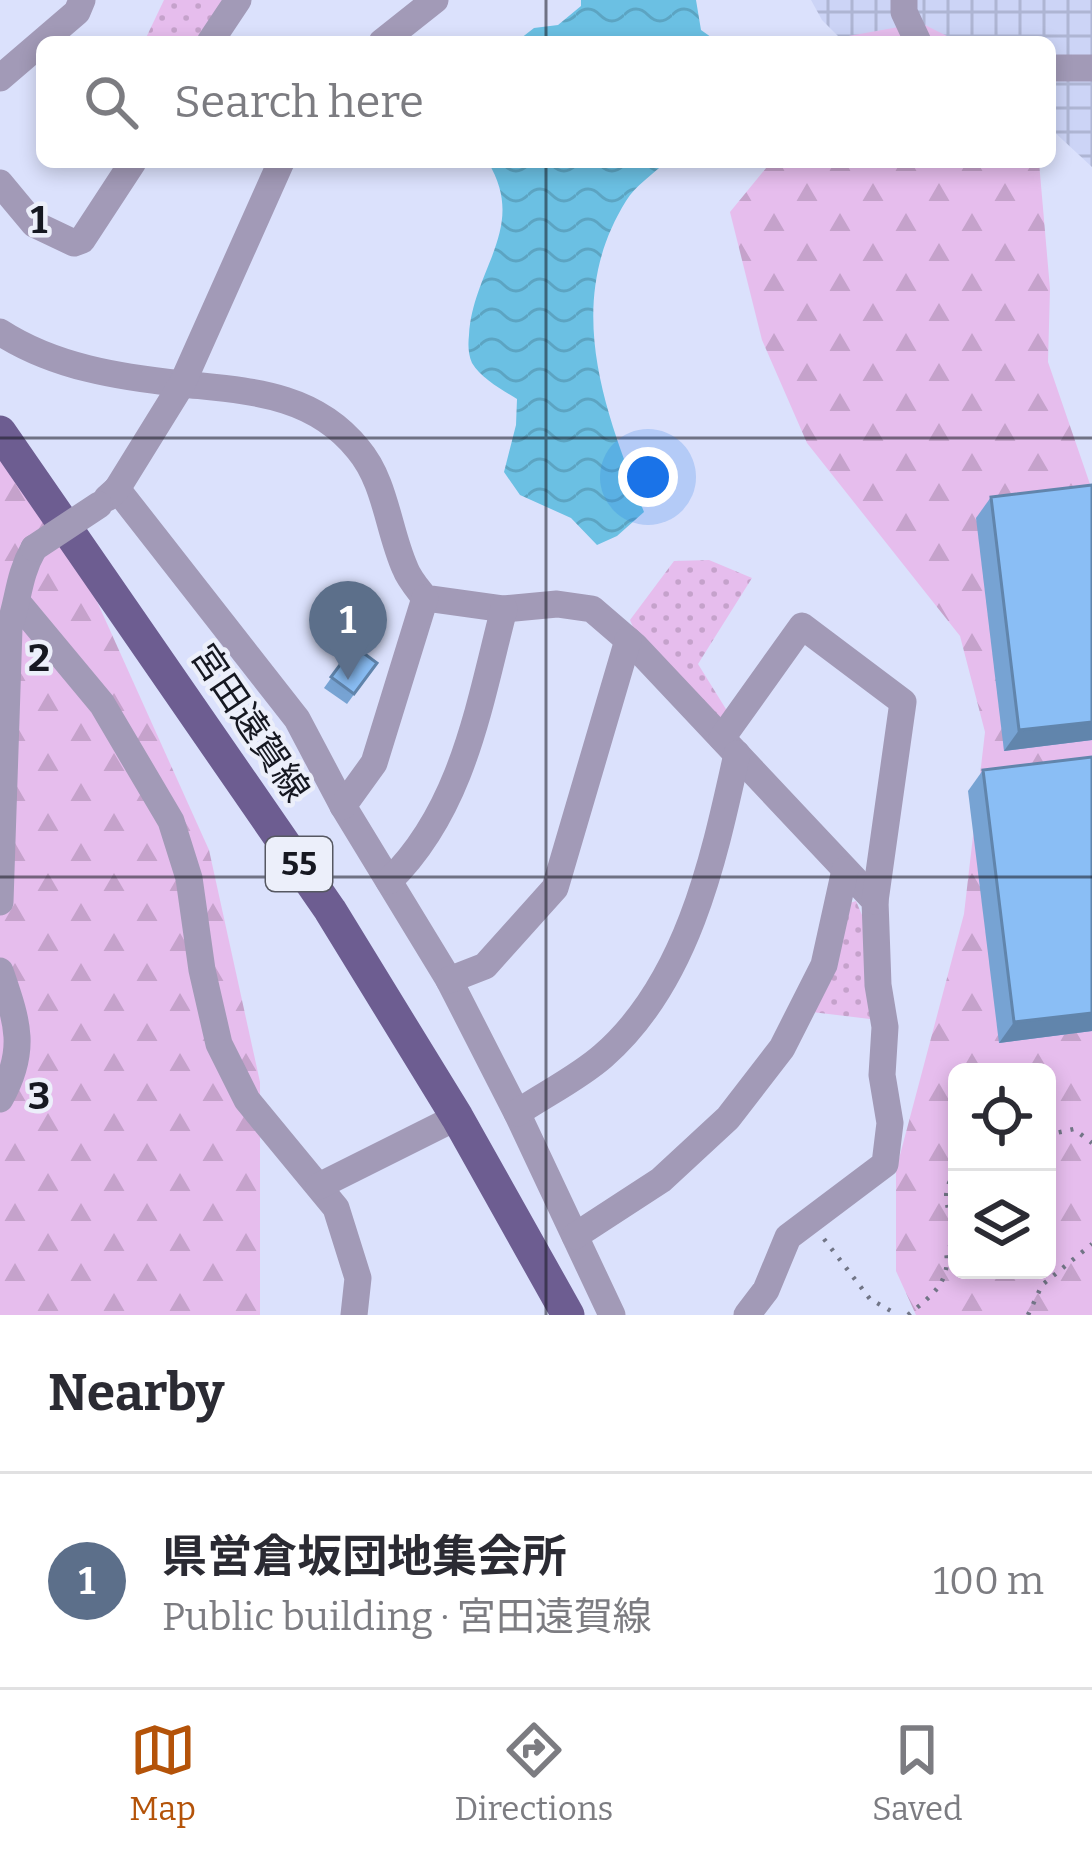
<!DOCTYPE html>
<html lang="en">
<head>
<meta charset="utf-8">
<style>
	:root { --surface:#fff; --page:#f2f2f3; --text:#2b2b33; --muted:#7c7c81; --line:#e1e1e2; --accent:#b45309 }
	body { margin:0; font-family:Bitter,"Noto Sans JP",serif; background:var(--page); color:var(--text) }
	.controls { position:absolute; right:36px; bottom:36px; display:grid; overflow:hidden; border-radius:18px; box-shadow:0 6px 18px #0003 }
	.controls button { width:108px; height:108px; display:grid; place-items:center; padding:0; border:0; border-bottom:3px solid var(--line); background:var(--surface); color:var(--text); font:60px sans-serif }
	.you { position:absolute; left:648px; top:477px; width:42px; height:42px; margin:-30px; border:9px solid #fff; border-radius:50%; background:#1a73e8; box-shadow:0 0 0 18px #1a73e833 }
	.badge { display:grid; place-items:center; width:78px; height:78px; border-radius:50%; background:var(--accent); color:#fff; font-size:39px; font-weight:700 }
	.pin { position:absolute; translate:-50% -99px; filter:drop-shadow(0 3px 6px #0008) }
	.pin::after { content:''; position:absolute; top:63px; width:42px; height:36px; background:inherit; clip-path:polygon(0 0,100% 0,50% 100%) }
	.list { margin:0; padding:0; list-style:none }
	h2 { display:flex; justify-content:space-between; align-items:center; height:156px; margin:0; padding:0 48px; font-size:51px }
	h2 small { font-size:39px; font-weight:400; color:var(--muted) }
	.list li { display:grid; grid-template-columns:78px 1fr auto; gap:36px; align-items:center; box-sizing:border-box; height:216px; padding:0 48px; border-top:3px solid var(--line) }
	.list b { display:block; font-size:45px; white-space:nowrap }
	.list p { margin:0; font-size:39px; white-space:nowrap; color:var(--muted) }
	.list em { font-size:39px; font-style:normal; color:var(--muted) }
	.icon { flex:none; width:66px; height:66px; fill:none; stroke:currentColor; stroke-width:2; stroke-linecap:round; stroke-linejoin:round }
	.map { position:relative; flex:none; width:1092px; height:1315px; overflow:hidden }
	.search { position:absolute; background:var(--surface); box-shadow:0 6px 18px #0003; left:36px; right:36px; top:36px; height:132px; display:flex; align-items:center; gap:30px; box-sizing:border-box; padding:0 42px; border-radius:18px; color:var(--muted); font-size:45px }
	.sheet { height:372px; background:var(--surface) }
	nav { display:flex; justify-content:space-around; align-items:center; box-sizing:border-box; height:168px; border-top:3px solid var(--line); background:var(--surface); font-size:33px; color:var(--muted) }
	nav a { display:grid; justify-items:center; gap:6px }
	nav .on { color:var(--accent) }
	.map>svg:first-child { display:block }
	.industrial { fill:url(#industrial-grid) }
	.forest { fill:url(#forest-firs); fill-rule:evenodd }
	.park { fill:url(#park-dots) }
	.water { fill:url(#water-waves) }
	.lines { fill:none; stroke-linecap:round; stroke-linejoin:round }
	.path { stroke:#717586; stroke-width:4.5; stroke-dasharray:3 9; stroke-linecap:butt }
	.minor { stroke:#a29ab7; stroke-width:27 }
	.major { stroke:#6d5d91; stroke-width:33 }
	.minor-bridge { stroke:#a29ab7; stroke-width:27 }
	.wall { fill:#77a3d3 }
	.shaded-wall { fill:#6185ac }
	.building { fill:#8abef5; stroke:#6185ac; stroke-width:3 }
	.grid { fill:none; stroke:#161821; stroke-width:3; stroke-opacity:0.55 }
	.labels { text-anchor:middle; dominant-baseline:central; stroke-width:9; stroke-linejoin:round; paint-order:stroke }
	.shield { fill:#eceffa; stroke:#565862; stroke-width:3 }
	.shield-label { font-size:33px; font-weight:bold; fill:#161821 }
	.street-label { font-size:36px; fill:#161821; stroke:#eceffa }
	.grid-label { font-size:39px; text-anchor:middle; font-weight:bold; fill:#161821; stroke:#eceffa; stroke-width:9; stroke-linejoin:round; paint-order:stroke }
</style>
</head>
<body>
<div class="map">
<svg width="1092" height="1315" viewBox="0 0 1092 1315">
	<defs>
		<pattern id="industrial-grid" width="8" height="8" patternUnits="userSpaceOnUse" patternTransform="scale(3)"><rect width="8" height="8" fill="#ccd4f6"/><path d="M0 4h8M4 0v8" fill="none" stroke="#aeb5d3"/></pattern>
		<pattern id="forest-firs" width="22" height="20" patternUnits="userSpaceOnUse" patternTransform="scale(3)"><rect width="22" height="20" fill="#e6bded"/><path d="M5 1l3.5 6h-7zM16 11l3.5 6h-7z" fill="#c5a2cb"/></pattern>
		<pattern id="park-dots" width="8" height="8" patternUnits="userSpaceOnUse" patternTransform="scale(3)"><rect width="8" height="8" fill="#e6bded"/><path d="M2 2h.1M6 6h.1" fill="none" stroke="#c5a2cb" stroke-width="1.8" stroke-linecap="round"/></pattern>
		<pattern id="water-waves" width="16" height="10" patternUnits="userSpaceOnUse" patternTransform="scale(3)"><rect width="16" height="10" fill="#6bc0e3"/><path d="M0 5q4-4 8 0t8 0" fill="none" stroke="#5ca4c2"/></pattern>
	</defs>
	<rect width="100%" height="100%" fill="#dbe1fc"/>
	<!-- industrial -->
	<polygon class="industrial" points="811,0 1092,0 1092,167 1050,128 1050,42 844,42 822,20"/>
	<!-- forest -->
	<g class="forest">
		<polygon points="921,23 959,42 840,42 843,37"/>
		<path d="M771 162H1039L1050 289 1048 362 1092 490V1315H916L896 1271V1170L964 914 985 732 960 636 807 443 762 340 730 212ZM957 1072H1047V1270H957Z"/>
		<polygon points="0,440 63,526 209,850 260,1082 260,1315 0,1315"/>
	</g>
	<!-- park -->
	<g class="park">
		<polygon points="164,0 228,0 200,42 144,42"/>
		<polygon points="709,560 752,578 698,664 729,714 716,720 636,634 630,620 674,561"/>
		<polygon points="856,901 868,929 870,1019 812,1012 850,903"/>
	</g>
	<!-- water -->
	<g class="water">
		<polygon points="581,0 696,0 701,30 718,42 516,42 534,28 558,25 581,6"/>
		<path d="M488 162H666C653 174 635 186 626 201 562 304 605 411 644 512L617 536 597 545 571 518 520 495 504 472 516 425 517 399C502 390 481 378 472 363 468 354 468 344 469 335 473 268 528 228 488 162Z"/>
	</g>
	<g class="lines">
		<!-- path -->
		<g class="path">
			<polyline points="1047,1135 1074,1129 1092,1143"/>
			<path d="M957 1172C943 1187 945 1198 950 1216L957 1221"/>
			<polyline points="824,1239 870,1299 898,1315"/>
			<path d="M908 1315C932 1295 951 1283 946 1250L957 1241"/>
			<polyline points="1028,1315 1042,1285 1092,1244"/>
		</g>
		<!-- minor -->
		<g class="minor">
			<polyline points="904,0 904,12 918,42"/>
			<polyline points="210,42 238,0"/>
			<polyline points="382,42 435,0"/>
			<polyline points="1050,68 1092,68"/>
			<polyline points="0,78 77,12 82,0"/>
			<polyline points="0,183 34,224 74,243 82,240 133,162"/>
			<path d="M0 332C54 367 119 377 183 384 248 391 313 393 358 449 386 482 388 530 405 568 409 579 418 589 425 598L504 609 557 604 592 609 635 646 875 901 878 985 885 1027 882 1075 890 1123 885 1164 788 1237 766 1290 747 1315"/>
			<polyline points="117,489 297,719 343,806 449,980 517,1113 612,1315"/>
			<polyline points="107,498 117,489 182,384 281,162"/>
			<polyline points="18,603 102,704 171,821 189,878 202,970 219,1044 247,1100 336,1208 358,1278 354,1315"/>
			<polyline points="722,738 802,626 903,702 875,901"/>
			<polyline points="343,806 374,763 425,598"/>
			<path d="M389 881C463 809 479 705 504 609"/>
			<path d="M0 902 9 628C19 599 18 576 34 548"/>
			<path d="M0 971C17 1021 28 1049 0 1099"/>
			<polyline points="449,980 485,966 555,888 628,640"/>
			<path d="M517 1113C545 1094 578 1078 603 1056 688 982 714 858 737 754"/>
			<polyline points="319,1186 457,1117"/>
			<polyline points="575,1236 661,1180 728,1118 782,1048 824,965 845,870"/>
		</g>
		<!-- major -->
		<polyline class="major" points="0,432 330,910 457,1117 568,1315"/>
		<!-- minor-bridge -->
		<polyline class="minor-bridge" points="34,548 99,505"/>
	</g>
	<!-- wall -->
	<g class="wall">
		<polygon points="1092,485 1092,740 1004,751 976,518 991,497"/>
		<polygon points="354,646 377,663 347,704 324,688"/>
		<polygon points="1092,757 1092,1031 999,1043 968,791 983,770"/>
	</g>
	<!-- shaded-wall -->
	<g class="shaded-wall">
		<polygon points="1092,722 1092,740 1004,751 1019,730"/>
		<polygon points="1092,1013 1092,1031 999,1043 1014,1022"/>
	</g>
	<!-- building -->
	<g class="building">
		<polygon points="1092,485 1092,722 1019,730 991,497"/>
		<polygon points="354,646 377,663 354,694 331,677"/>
		<polygon points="1092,757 1092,1013 1014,1022 983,770"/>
	</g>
	<!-- grid -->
	<path class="grid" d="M546 0V42M546 162V1315M0 438H1092M0 877H1092"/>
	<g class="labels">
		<!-- shield labels -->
		<rect class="shield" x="266" y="837" width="66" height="54" rx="9"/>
		<g class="shield-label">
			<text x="299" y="864">55</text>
		</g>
		<!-- street labels -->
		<g class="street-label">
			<text transform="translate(250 723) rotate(56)">宮田遠賀線</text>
		</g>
	</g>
	<g class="grid-label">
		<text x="39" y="233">1</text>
		<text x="39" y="671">2</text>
		<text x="39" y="1109">3</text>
	</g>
</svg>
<div class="controls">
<button><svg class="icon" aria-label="locate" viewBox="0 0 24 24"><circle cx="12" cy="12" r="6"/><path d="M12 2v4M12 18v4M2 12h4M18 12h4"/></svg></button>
<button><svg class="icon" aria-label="layers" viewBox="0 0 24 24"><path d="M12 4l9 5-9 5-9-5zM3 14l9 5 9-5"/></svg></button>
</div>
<div class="you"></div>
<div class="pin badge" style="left:348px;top:680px;background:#5c6f8a">1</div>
<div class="search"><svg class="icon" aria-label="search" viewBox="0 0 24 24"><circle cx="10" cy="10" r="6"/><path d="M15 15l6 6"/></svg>Search here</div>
</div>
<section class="sheet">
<h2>Nearby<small></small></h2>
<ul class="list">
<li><span class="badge" style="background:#5c6f8a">1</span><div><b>県営倉坂団地集会所</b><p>Public building · 宮田遠賀線</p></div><em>100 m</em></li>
</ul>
</section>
<nav>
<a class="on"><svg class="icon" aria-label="map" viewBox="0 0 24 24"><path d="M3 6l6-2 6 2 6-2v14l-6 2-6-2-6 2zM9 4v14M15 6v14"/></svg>Map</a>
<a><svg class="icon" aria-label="directions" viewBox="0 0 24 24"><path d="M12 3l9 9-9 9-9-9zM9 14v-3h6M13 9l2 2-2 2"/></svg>Directions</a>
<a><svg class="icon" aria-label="saved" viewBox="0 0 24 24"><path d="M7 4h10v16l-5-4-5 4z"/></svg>Saved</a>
</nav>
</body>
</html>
